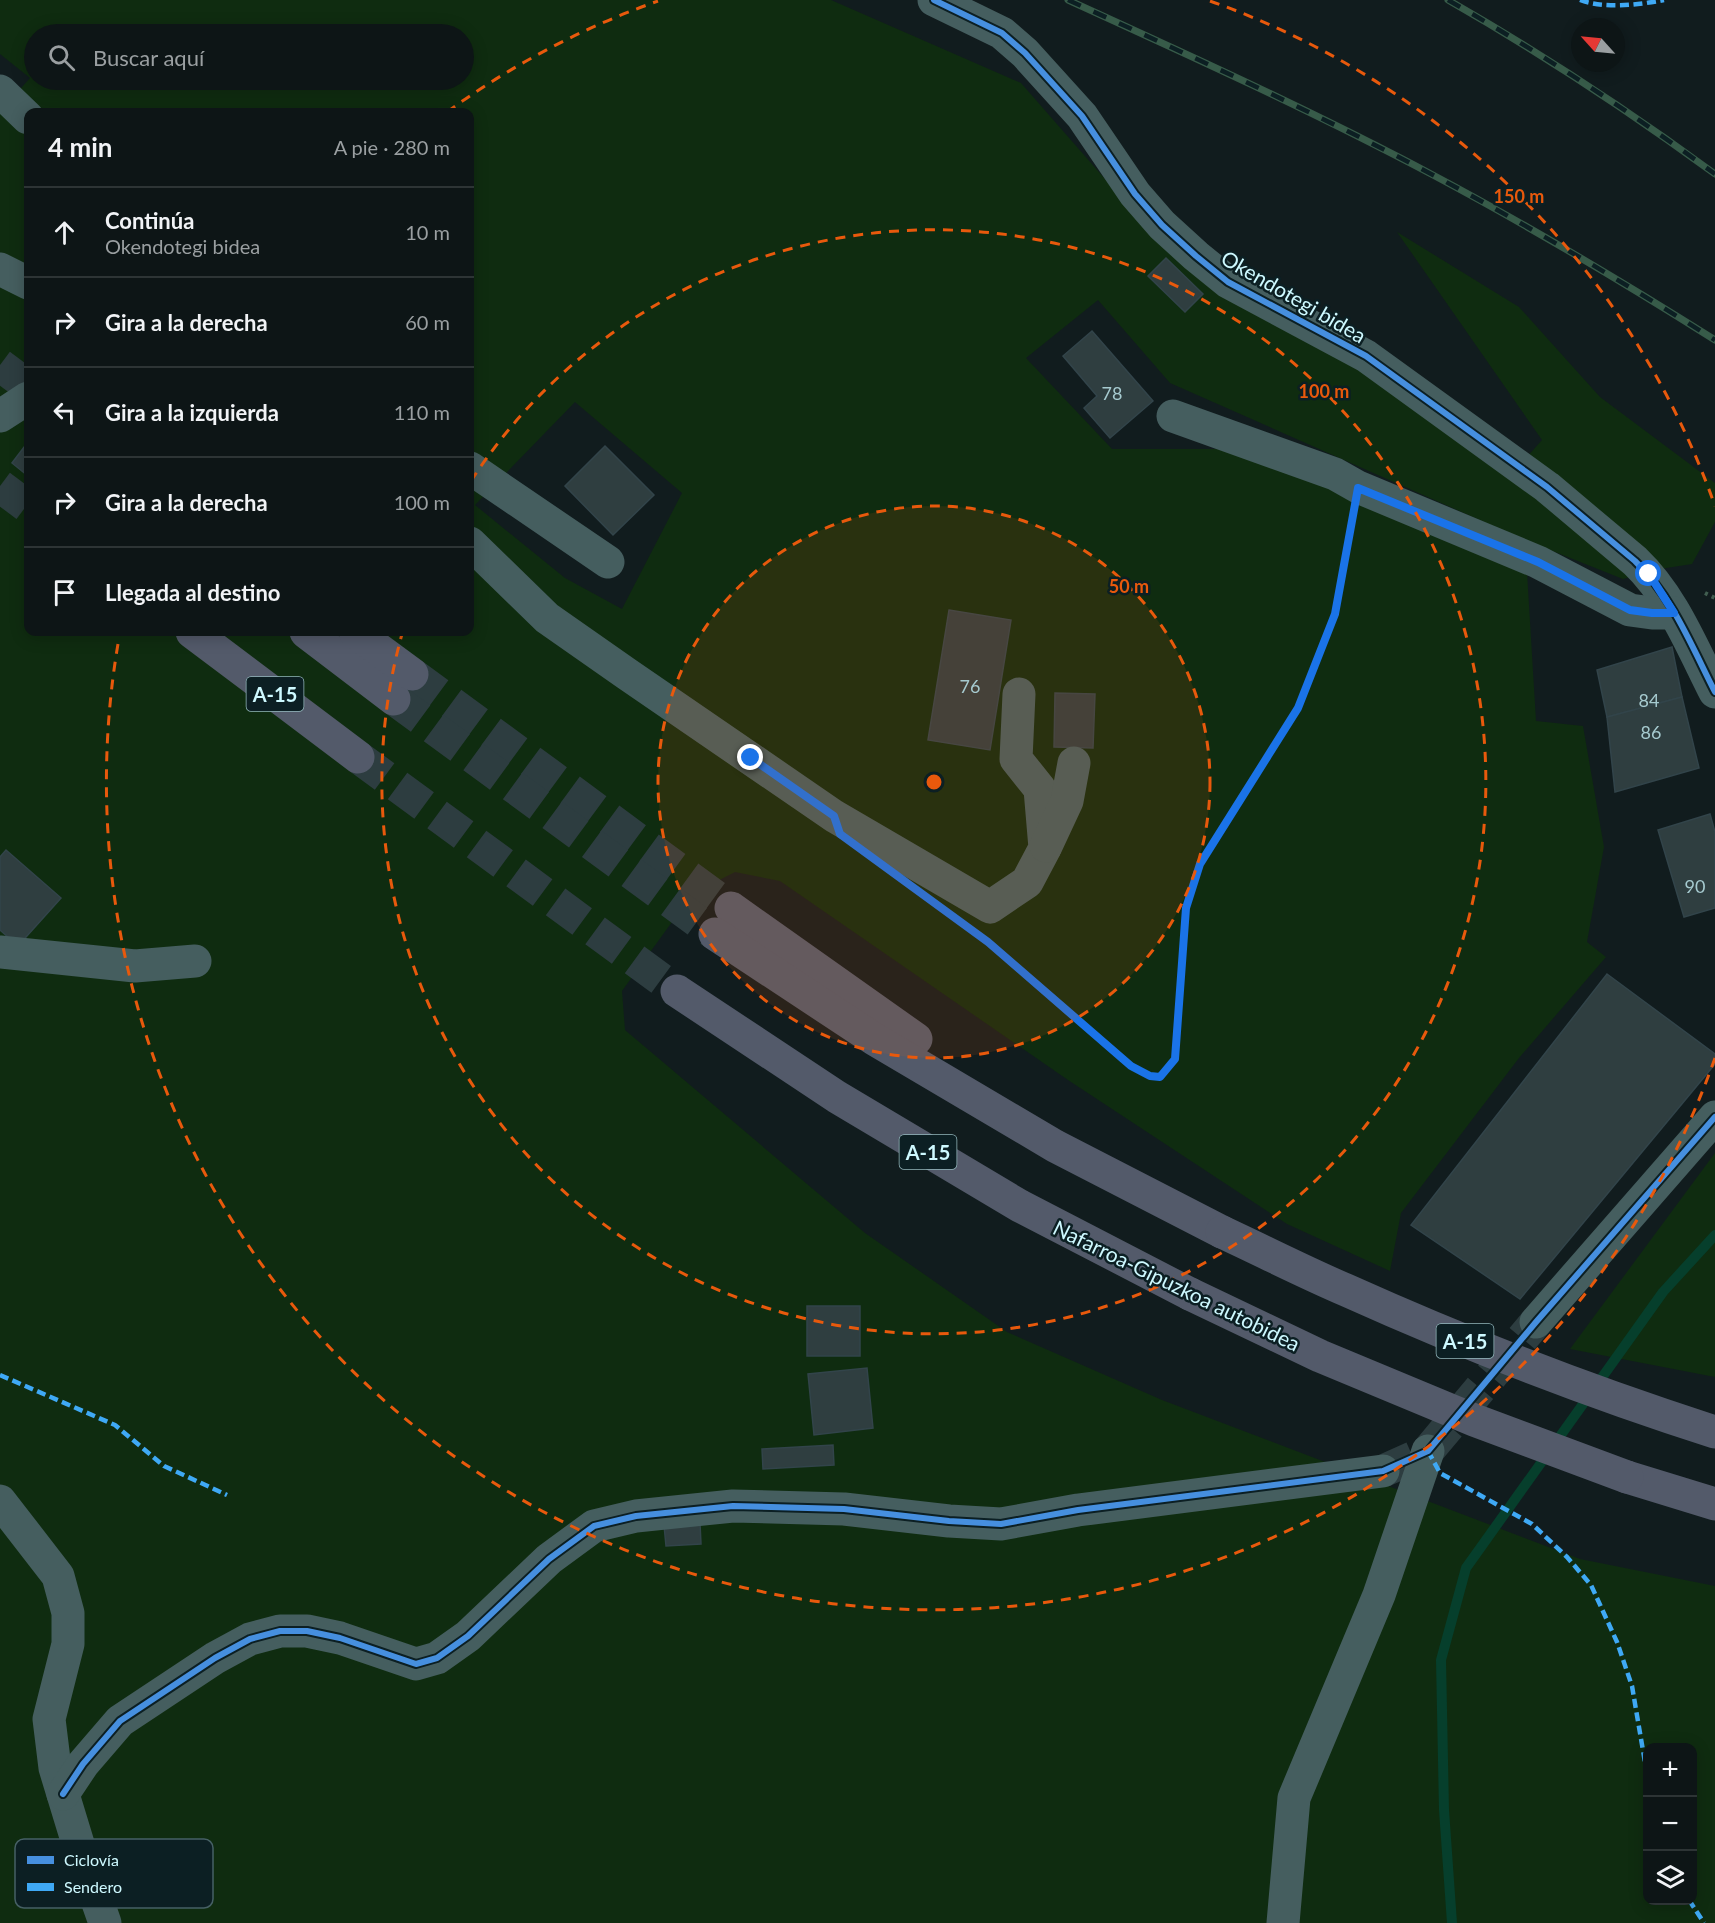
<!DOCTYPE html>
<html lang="es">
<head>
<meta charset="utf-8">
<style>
	:root { --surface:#0d1516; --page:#161e1f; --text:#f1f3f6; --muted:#9a9fa1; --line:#2d3435 }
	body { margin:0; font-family:Lato,sans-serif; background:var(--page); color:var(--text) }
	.controls { position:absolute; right:18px; bottom:18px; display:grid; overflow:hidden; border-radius:12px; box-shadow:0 3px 15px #0003 }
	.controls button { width:54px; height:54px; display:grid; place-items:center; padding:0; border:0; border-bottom:2px solid var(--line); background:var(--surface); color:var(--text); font:30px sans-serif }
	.compass { position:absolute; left:1571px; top:18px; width:54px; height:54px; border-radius:50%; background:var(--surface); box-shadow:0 3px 15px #0003; rotate:297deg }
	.stop { position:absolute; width:18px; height:18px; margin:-14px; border:4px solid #1a73e8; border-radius:50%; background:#fff }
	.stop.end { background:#1a73e8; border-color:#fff; box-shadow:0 2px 6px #0008 }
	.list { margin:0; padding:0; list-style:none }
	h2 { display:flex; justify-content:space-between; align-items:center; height:78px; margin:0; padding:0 24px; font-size:26px }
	h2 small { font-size:20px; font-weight:400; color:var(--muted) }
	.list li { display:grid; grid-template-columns:39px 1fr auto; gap:18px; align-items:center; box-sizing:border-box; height:90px; padding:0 24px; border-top:2px solid var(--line) }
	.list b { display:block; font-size:22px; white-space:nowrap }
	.list p { margin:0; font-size:20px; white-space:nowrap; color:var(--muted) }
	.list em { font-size:20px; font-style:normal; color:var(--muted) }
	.icon { flex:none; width:33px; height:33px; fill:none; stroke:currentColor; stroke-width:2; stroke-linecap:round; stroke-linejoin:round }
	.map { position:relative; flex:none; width:1715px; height:1923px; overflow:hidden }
	.search { position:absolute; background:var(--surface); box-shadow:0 3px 15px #0003; left:24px; top:24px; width:450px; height:66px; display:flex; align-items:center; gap:15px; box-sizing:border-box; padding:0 21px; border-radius:33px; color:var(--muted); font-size:22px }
	.panel { position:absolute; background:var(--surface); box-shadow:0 3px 15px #0003; left:24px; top:108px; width:450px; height:528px; border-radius:12px }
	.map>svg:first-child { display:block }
	.green { fill:#0f2c10; fill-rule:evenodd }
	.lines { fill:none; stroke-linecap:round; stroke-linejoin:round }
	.stream { stroke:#063f2c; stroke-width:10 }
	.building { fill:#2f3e40; stroke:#32444a; stroke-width:1.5 }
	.minor-tunnel { stroke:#2d3d40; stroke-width:33; stroke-dasharray:33 16; stroke-linecap:butt }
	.highway-tunnel { stroke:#2d3d40; stroke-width:33; stroke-dasharray:33 16; stroke-linecap:butt }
	.path { stroke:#415e50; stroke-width:4; stroke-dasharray:3 4.5; stroke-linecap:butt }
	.minor { stroke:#455e5f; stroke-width:33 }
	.highway { stroke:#535a6a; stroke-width:33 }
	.rail-casing { stroke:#375b49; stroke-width:7 }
	.rail { stroke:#0c1f23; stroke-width:4.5; stroke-dasharray:14; stroke-linecap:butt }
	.highway-bridge { stroke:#535a6a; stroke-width:33 }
	.quiet { stroke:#3fa9f5; stroke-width:4.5; stroke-dasharray:9 4.5; stroke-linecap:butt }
	.cycleway-casing { stroke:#0c1f23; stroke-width:10 }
	.cycleway { stroke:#468fdf; stroke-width:6 }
	.route { stroke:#1a73e8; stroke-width:8 }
	.ring { fill:none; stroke:#e8590c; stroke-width:3; stroke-dasharray:10 8 }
	.labels { text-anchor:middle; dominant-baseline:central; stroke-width:5; stroke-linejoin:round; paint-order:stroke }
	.number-label { font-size:18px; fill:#a6cacf }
	.shield { fill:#0c1f23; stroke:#94b8bd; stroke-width:1.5 }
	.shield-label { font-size:20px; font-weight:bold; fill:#cef9ff }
	.street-label { font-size:21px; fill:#cef9ff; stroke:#0c1f23 }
	.key { fill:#0c1f23; stroke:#466065; stroke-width:1.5 }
	.key-label { font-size:16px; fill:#cef9ff }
	.centre { fill:#e8590c; stroke:#0c1f23; stroke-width:3 }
	.ring-label { font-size:18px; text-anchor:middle; font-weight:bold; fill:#e8590c; stroke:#0c1f23; stroke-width:5; stroke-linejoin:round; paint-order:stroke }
</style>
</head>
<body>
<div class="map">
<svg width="1715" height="1923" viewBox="0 0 1715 1923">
	<rect width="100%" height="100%" fill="#111c1e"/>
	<!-- green -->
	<g class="green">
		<path d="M0 0H831L1021 83 1126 203 1526 458 1542 440 1397 232 1519 307 1600 397 1715 483V522L1692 564 1660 569 1623 579 1525 540 1170 383 1098 300 1026 358 1112 449H1238L1527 572 1536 721 1583 726 1604 847 1587 942 1606 957 1519 1058 1401 1213 1390 1271 1287 1224 1068 1080 780 881 735 872 693 893 622 991 625 1030 865 1233 1007 1332 1162 1400 1580 1559 1715 1586V1923H0V112L30 78 0 54ZM34 34H464V80H34ZM28 112H470V632H28ZM575 402 682 493 622 609 565 578 475 505ZM1648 1748H1692V1900H1648Z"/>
		<polygon points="1715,1153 1715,1377 1570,1349"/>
	</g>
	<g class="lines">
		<!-- stream -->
		<polyline class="stream" points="1452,1923 1444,1810 1441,1660 1466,1568 1663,1292 1715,1235"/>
	</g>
	<!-- building -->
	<g class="building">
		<polygon points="1166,258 1203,294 1185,312 1148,276"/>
		<polygon points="1092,331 1153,401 1110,438 1084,408 1097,396 1063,356"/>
		<polygon points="28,442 28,476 12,463"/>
		<polygon points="605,446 654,495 613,535 565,486"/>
		<polygon points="949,610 1011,620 990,750 928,740"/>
		<polygon points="1672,647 1682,697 1607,717 1597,670"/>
		<polygon points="1055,693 1095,694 1093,748 1054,747"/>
		<polygon points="1682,697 1699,768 1615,792 1607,717"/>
		<polygon points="1710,814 1715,832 1715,908 1684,917 1658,830"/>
		<polygon points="6,850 61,898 18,946 0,930 0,857"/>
		<polygon points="1607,974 1715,1054 1715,1064 1520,1299 1411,1225"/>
		<rect x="807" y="1306" width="53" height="50"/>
		<polygon points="867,1368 873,1428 814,1435 808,1374"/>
		<polygon points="833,1445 834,1465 763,1469 762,1449"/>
		<polygon points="700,1523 701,1544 666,1546 664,1525"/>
	</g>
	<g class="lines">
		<!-- minor-tunnel -->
		<polyline class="minor-tunnel" points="1383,1471 1428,1451 1536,1322"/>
		<!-- highway-tunnel -->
		<g class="highway-tunnel">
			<polyline points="0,365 28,386"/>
			<polyline points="0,486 28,507"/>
			<polyline points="412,674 731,908"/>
			<polyline points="394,699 715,934"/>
			<polyline points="358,757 677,991"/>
		</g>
		<!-- path -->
		<g class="path">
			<polyline points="1705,593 1715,598"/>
			<polyline points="989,943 1131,1066 1150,1076 1160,1077 1175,1059 1186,908 1200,864 1298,708 1335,614 1351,524"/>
		</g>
		<!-- minor -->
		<g class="minor">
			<path d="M934 0 1002 33 1025 53 1082 116 1135 194 1162 225 1196 256 1228 282 1366 356 1547 487 1635 561C1672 596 1692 647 1715 692"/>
			<polyline points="0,91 28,118"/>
			<polyline points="0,269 28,283"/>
			<polyline points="0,416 28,398"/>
			<polyline points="1173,416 1335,474 1358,487 1538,562 1630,610 1652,613 1674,613"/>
			<polyline points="470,468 608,562"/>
			<polyline points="470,543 547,618 627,674 834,816 990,907 1027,882 1045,848 1040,789 1016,759 1019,694"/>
			<polyline points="1046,846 1067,801 1074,763"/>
			<polyline points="0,952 135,966 195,961"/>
			<polyline points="1536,1322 1715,1117"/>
			<polyline points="0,1501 58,1576 68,1613 68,1644 49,1719 55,1768 83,1860 105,1923"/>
			<polyline points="63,1794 83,1764 120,1721 215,1658 250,1639 280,1631 307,1631 340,1638 416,1664 437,1658 468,1636 549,1559 594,1526 636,1516 733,1506 844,1509 949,1521 1001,1524 1078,1510 1383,1471"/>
			<polyline points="1283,1923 1294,1798 1379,1595 1428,1451"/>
		</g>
		<!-- highway -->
		<g class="highway">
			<polyline points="192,632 358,757"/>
			<polyline points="306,632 394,699"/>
			<polyline points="355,632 412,674"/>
			<polyline points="731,908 916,1039"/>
			<polyline points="715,934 874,1039 1055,1146 1222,1232"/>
			<polyline points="677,991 837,1097 1020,1206 1190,1294"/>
			<polyline points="1627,1477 1715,1504"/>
		</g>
		<!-- rail casing -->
		<g class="rail-casing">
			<g id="rail">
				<path d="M1068 0C1191 56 1314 112 1433 175 1529 226 1623 282 1715 340"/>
				<path d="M1448 0C1541 53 1629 111 1715 174"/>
			</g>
		</g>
		<!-- rail -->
		<use href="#rail" class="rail"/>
		<!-- highway-bridge -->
		<g class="highway-bridge">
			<path d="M1222 1232C1263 1251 1304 1272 1346 1290 1466 1344 1590 1392 1715 1432"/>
			<polyline points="1190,1294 1320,1356 1474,1420 1627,1477"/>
		</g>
		<!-- quiet -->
		<g class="quiet">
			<path d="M1580 0C1605 9 1638 5 1664 0"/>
			<polyline points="0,1375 115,1425 164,1466 227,1495"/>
			<polyline points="1428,1451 1440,1473 1532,1524 1567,1557 1591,1585 1617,1642 1632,1686 1648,1780"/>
			<polyline points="1689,1900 1704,1923"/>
		</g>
		<!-- cycleway casing -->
		<g class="cycleway-casing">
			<g id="cycleway">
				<path d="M934 0 1002 33 1025 53 1082 116 1135 194 1162 225 1196 256 1228 282 1366 356 1547 487 1635 561C1672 596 1692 647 1715 692"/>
				<polyline points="63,1794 83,1764 120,1721 215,1658 250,1639 280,1631 307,1631 340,1638 416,1664 437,1658 468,1636 549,1559 594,1526 636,1516 733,1506 844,1509 949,1521 1001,1524 1078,1510 1383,1471 1428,1451 1536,1322 1715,1117"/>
			</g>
		</g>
		<!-- cycleway -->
		<use href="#cycleway" class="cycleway"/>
	</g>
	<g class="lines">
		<!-- route -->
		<polyline class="route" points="751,758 834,816 840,834 988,942 1131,1066 1150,1076 1160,1077 1175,1059 1186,908 1200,864 1298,708 1335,614 1358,488 1538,562 1630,610 1652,613 1674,613 1649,574"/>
	</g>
	<!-- distance rings -->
	<circle cx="934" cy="782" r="276" fill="#e8590c" fill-opacity=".12"/>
	<g class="ring">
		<circle cx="934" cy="782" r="276"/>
		<path d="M471 481A552 552 0 1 1 402 634"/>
		<path d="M1715 1058A828 828 0 0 1 119 638M447 112A828 828 0 0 1 658 1M1210 1A828 828 0 0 1 1715 506"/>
	</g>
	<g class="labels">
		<!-- number labels -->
		<g class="number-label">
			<text x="1112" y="393">78</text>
			<text x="970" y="686">76</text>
			<text x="1649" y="700">84</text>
			<text x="1651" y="732">86</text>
			<text x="1695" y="886">90</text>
		</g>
		<!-- shield labels -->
		<g class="shield">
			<rect x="246.5" y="677" width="57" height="34" rx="4.5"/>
			<rect x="899.5" y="1135" width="57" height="34" rx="4.5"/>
			<rect x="1436.5" y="1324" width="57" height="34" rx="4.5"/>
		</g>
		<g class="shield-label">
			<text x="275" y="694">A-15</text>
			<text x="928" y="1152">A-15</text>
			<text x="1465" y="1341">A-15</text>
		</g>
		<!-- street labels -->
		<g class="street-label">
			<text transform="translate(1294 296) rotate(30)">Okendotegi bidea</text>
			<text transform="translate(1177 1285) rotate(26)">Nafarroa-Gipuzkoa autobidea</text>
		</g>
	</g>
	<!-- legend -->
	<rect x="15" y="1839" width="198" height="69" rx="9" class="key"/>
	<rect x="27" y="1856" width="27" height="8" fill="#468fdf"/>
	<rect x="27" y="1883" width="27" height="8" fill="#3fa9f5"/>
	<g class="key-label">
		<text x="64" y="1866">Ciclovía</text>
		<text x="64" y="1893">Sendero</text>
	</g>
	<circle cx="934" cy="782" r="9" class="centre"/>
	<g class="ring-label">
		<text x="1519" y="203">150 m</text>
		<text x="1324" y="398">100 m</text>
		<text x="1129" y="593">50 m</text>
	</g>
</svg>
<div class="controls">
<button>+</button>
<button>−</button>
<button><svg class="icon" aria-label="layers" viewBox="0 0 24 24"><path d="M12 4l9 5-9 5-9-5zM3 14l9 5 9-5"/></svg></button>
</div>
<svg class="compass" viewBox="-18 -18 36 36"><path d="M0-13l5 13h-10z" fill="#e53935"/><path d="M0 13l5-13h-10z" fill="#9a9fa1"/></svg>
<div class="stop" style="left:1649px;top:574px"></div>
<div class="stop end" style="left:751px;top:758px"></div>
<div class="search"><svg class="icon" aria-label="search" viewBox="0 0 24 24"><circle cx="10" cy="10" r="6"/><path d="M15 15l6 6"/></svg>Buscar aquí</div>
<section class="panel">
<h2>4 min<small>A pie · 280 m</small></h2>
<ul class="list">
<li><svg class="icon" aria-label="ahead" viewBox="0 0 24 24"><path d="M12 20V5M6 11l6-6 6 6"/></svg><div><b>Continúa</b><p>Okendotegi bidea</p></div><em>10 m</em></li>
<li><svg class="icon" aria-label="right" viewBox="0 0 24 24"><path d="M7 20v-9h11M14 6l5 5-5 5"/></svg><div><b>Gira a la derecha</b></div><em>60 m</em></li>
<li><svg class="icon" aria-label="left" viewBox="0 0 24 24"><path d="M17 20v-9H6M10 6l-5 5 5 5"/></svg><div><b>Gira a la izquierda</b></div><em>110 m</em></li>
<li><svg class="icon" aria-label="right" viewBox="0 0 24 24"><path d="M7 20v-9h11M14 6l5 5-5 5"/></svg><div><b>Gira a la derecha</b></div><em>100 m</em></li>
<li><svg class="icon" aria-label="arrive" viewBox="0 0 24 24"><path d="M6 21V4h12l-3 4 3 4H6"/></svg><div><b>Llegada al destino</b></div></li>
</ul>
</section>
</div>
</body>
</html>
